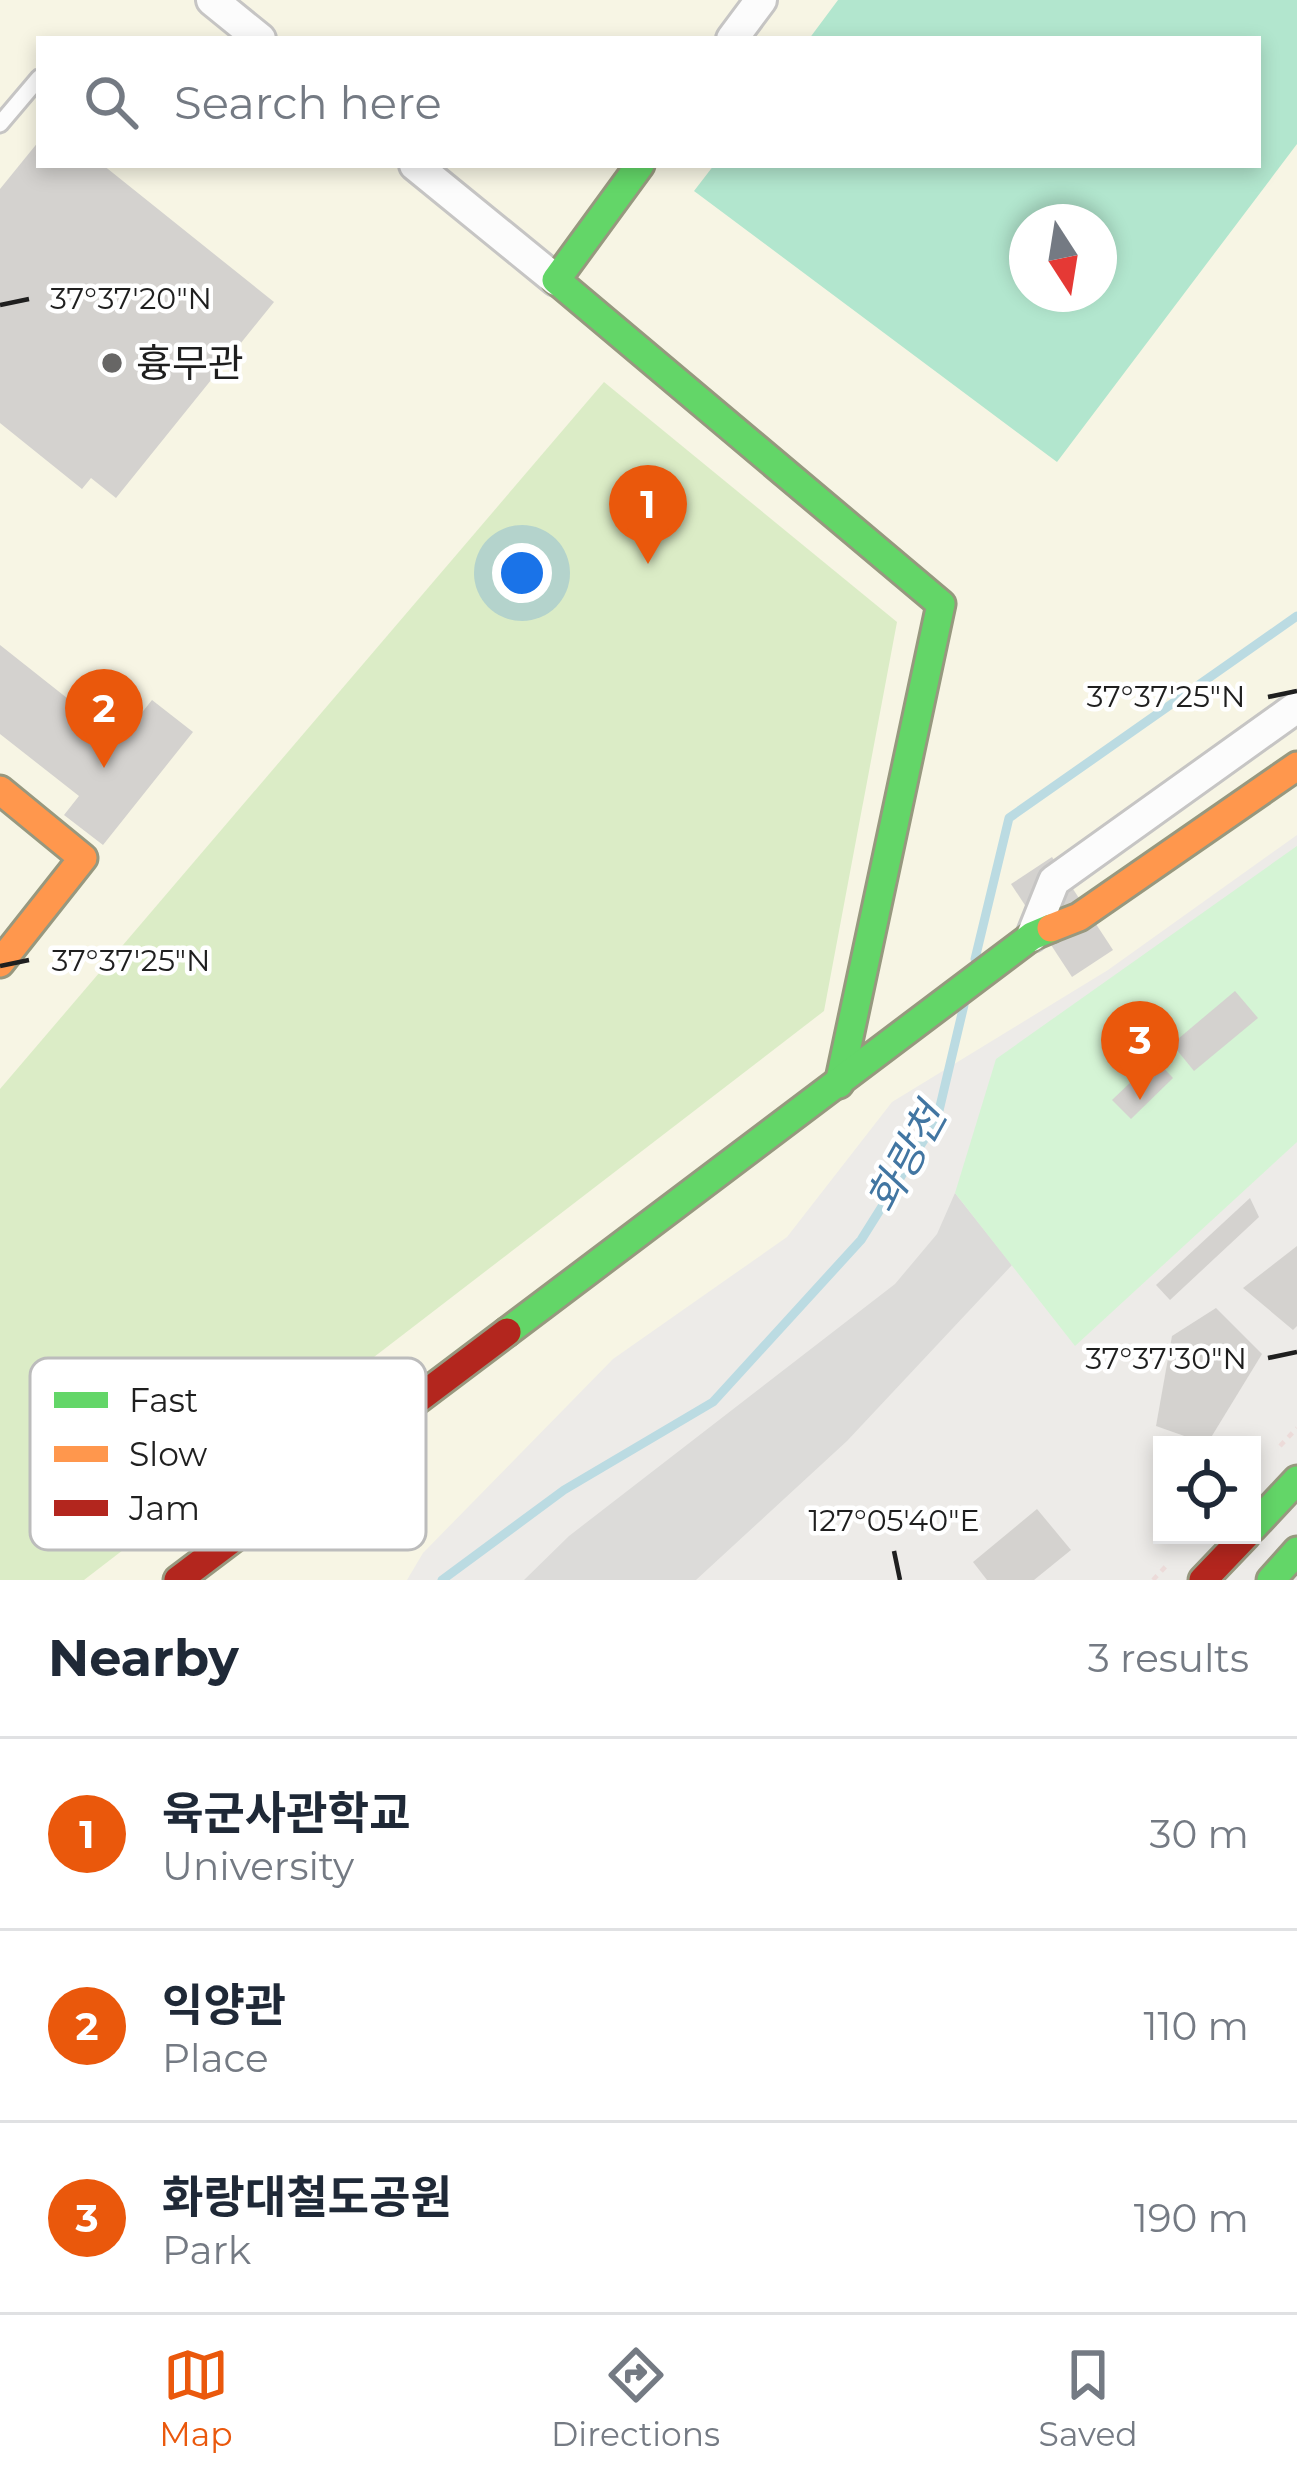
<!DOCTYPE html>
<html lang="en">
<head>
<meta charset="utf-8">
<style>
	:root { --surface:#fff; --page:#f2f2f3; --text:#1f2937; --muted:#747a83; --line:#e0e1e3; --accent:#ea580c }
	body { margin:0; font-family:Montserrat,"Noto Sans KR",sans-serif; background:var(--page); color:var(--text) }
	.controls { position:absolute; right:36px; bottom:36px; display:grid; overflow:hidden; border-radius:0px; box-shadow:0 6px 18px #0003 }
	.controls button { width:108px; height:108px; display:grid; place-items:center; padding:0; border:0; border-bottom:3px solid var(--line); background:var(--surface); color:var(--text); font:60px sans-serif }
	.compass { position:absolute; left:1009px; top:204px; width:108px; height:108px; border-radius:50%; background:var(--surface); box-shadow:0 6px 18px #0003; rotate:168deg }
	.you { position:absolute; left:522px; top:573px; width:42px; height:42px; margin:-30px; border:9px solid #fff; border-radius:50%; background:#1a73e8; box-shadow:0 0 0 18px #1a73e833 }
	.badge { display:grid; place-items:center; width:78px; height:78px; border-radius:50%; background:var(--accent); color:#fff; font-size:39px; font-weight:700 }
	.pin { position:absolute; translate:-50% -99px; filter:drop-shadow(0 3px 6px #0008) }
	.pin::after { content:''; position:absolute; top:63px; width:42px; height:36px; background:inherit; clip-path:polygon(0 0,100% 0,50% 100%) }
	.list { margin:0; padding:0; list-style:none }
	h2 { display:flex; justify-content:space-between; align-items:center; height:156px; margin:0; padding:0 48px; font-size:51px }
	h2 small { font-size:39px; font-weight:400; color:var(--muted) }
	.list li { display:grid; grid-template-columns:78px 1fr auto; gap:36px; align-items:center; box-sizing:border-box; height:192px; padding:0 48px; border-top:3px solid var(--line) }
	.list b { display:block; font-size:45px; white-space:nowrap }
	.list p { margin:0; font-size:39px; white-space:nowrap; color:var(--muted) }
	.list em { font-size:39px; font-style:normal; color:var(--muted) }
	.icon { flex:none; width:66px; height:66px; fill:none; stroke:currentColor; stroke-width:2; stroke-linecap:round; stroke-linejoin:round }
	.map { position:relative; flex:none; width:1297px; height:1580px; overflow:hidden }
	.search { position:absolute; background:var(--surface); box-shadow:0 6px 18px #0003; left:36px; right:36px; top:36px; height:132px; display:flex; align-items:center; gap:30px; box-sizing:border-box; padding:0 42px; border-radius:0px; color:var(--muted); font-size:45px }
	.sheet { height:732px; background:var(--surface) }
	nav { display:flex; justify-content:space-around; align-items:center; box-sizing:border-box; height:168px; border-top:3px solid var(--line); background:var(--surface); font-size:33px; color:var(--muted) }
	nav a { display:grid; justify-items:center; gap:6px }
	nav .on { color:var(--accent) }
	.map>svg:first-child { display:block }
	.residential { fill:#dcdbd9 }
	.education { fill:#f7f5e4; fill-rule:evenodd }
	.grass { fill:#dbecc6 }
	.park { fill:#d5f4d5 }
	.pitch { fill:#b2e6ce; fill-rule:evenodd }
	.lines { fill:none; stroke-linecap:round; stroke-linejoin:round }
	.stream { stroke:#bbdbe2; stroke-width:9 }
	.building { fill:#d4d2cf }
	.lane-casing { stroke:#c6c5c4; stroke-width:21 }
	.street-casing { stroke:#c6c5c4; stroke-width:36 }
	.fast-casing { stroke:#97987f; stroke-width:33 }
	.slow-casing { stroke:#97987f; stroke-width:33 }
	.jam-casing { stroke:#97987f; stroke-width:33 }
	.path { stroke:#ecdbd9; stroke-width:4.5; stroke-dasharray:6 6; stroke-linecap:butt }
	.lane { stroke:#fcfcfc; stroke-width:15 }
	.street { stroke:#fcfcfc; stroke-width:30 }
	.fast { stroke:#63d668; stroke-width:27 }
	.slow { stroke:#ff974d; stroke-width:27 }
	.jam { stroke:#b3261e; stroke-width:27 }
	.ticks { fill:none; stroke:#1f1f1f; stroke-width:4.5 }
	.poi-dot { fill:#676665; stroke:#fff; stroke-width:4.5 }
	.labels { text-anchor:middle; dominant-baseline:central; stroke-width:9; stroke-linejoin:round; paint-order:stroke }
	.poi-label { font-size:39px; fill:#1f1f1f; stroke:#fff; text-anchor:start }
	.water-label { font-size:42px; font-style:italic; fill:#4276a2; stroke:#fff }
	.key { fill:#fff; stroke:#bcbcbc; stroke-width:3 }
	.key-label { font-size:33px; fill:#1f1f1f }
	.ticks-label { font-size:30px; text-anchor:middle; fill:#1f1f1f; stroke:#fff; stroke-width:9; stroke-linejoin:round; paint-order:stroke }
</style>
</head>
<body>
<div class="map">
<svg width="1297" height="1580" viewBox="0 0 1297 1580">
	<rect width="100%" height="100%" fill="#edebe8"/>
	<!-- residential -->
	<polygon class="residential" points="955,1193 1012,1265 847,1441 696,1580 524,1580 569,1536 895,1284 937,1234"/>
	<!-- education -->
	<path class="education" d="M0 0H1297V835L1108 970 892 1102 787 1237 613 1359 423 1553 407 1580H0ZM39 39H1258V165H39ZM1027 222H1099V294H1027Z"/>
	<!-- grass -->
	<polygon class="grass" points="604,382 897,622 824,1011 84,1580 0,1580 0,1089"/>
	<!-- park -->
	<polygon class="park" points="1297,846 1297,1142 1075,1346 955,1193 996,1059"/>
	<!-- pitch -->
	<path class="pitch" d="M838 0H1297V144L1057 462 694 191 714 165H1258V39H809ZM1027 222H1099V294H1027Z"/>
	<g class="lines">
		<!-- stream -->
		<g class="stream">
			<polyline points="975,959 1009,818 1297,616"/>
			<polyline points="442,1580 564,1490 713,1402 861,1240 937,1119 964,1005"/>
		</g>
	</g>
	<!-- building -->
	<g class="building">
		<polygon points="39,141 39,165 103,165 274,302 116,498 91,478 82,489 0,423 0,189"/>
		<polygon points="0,645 120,740 152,700 193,732 103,845 64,815 79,796 0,734"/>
		<polygon points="1052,857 1113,950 1072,977 1011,884"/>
		<polygon points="1235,991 1258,1018 1194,1071 1172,1044"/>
		<polygon points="1155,1059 1173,1078 1131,1119 1112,1100"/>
		<polygon points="1250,1198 1259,1217 1170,1300 1156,1285"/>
		<polygon points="1297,1246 1297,1326 1293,1330 1243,1288"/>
		<polygon points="1216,1308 1262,1354 1207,1444 1156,1426 1172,1336"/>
		<polygon points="1037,1509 1071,1550 1034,1580 987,1580 973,1562"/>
	</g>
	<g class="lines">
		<!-- lane casing -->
		<g class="lane-casing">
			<polyline id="lane" points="0,124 39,78"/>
		</g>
		<!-- street casing -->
		<g class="street-casing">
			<g id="street">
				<polyline points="212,0 260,39"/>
				<polyline points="732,39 761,0"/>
				<polyline points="415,165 556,280"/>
				<polyline points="1032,936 1054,881 1297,707"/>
			</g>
		</g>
		<!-- fast casing -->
		<g class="fast-casing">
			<g id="fast">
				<polyline points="640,165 556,280 941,604 839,1084"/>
				<polyline points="507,1332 1032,936 1051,928"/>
				<polyline points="1252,1528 1297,1480"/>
				<polyline points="1271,1580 1297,1551"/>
			</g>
		</g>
		<!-- slow casing -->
		<g class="slow-casing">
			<g id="slow">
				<polyline points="0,790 83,858 0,963"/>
				<polyline points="1051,928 1079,917 1297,766"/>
			</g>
		</g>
		<!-- jam casing -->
		<g class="jam-casing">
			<g id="jam">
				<polyline points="178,1580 507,1332"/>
				<polyline points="1203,1580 1246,1535"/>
			</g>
		</g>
		<!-- path -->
		<g class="path">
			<polyline points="1280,1446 1297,1428"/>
			<polyline points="1153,1580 1167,1565"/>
		</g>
		<!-- lane -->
		<use href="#lane" class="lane"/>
		<!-- street -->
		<use href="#street" class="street"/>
		<!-- fast -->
		<use href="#fast" class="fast"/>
		<!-- slow -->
		<use href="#slow" class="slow"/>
		<!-- jam -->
		<use href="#jam" class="jam"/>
	</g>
	<!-- ticks -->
	<path class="ticks" d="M0 305 29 299M1268 697 1297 691M0 966 29 960M1268 1358 1297 1352M894 1551 900 1580"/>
	<!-- markers -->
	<circle class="poi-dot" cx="112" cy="363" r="12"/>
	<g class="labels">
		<!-- poi labels -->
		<g class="poi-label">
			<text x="136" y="363">흉무관</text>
		</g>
		<!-- water labels -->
		<g class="water-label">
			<text transform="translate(906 1158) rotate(-61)">화랑천</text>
		</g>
	</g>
	<!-- legend -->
	<rect x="30" y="1358" width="396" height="192" rx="18" class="key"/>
	<rect x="54" y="1392" width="54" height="16" fill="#63d668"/>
	<rect x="54" y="1446" width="54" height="16" fill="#ff974d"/>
	<rect x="54" y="1500" width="54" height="16" fill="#b3261e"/>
	<g class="key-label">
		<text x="129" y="1412">Fast</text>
		<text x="129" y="1466">Slow</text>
		<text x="129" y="1520">Jam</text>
	</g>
	<g class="ticks-label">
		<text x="131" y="309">37°37'20"N</text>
		<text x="1166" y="707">37°37'25"N</text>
		<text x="131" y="971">37°37'25"N</text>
		<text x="1166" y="1369">37°37'30"N</text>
		<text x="894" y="1531">127°05'40"E</text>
	</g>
</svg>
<div class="controls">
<button><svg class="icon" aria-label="locate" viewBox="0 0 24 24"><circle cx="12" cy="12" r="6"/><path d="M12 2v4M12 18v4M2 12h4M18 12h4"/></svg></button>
</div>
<svg class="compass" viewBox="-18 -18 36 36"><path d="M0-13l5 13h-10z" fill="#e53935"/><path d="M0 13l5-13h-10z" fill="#747a83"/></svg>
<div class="you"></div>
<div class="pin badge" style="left:648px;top:564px">1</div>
<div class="pin badge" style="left:104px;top:768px">2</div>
<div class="pin badge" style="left:1140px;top:1100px">3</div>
<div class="search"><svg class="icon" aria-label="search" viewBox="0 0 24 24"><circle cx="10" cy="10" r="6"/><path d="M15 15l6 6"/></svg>Search here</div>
</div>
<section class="sheet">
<h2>Nearby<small>3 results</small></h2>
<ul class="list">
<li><span class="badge">1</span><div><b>육군사관학교</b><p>University</p></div><em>30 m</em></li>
<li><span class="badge">2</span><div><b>익양관</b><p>Place</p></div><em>110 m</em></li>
<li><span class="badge">3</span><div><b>화랑대철도공원</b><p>Park</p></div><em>190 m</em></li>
</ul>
</section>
<nav>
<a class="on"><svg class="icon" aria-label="map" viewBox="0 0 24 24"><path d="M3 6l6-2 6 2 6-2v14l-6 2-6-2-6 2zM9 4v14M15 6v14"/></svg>Map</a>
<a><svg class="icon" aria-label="directions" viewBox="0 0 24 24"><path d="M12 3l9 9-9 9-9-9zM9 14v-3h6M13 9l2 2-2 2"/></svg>Directions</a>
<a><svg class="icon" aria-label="saved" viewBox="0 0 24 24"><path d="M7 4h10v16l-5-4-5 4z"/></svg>Saved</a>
</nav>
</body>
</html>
